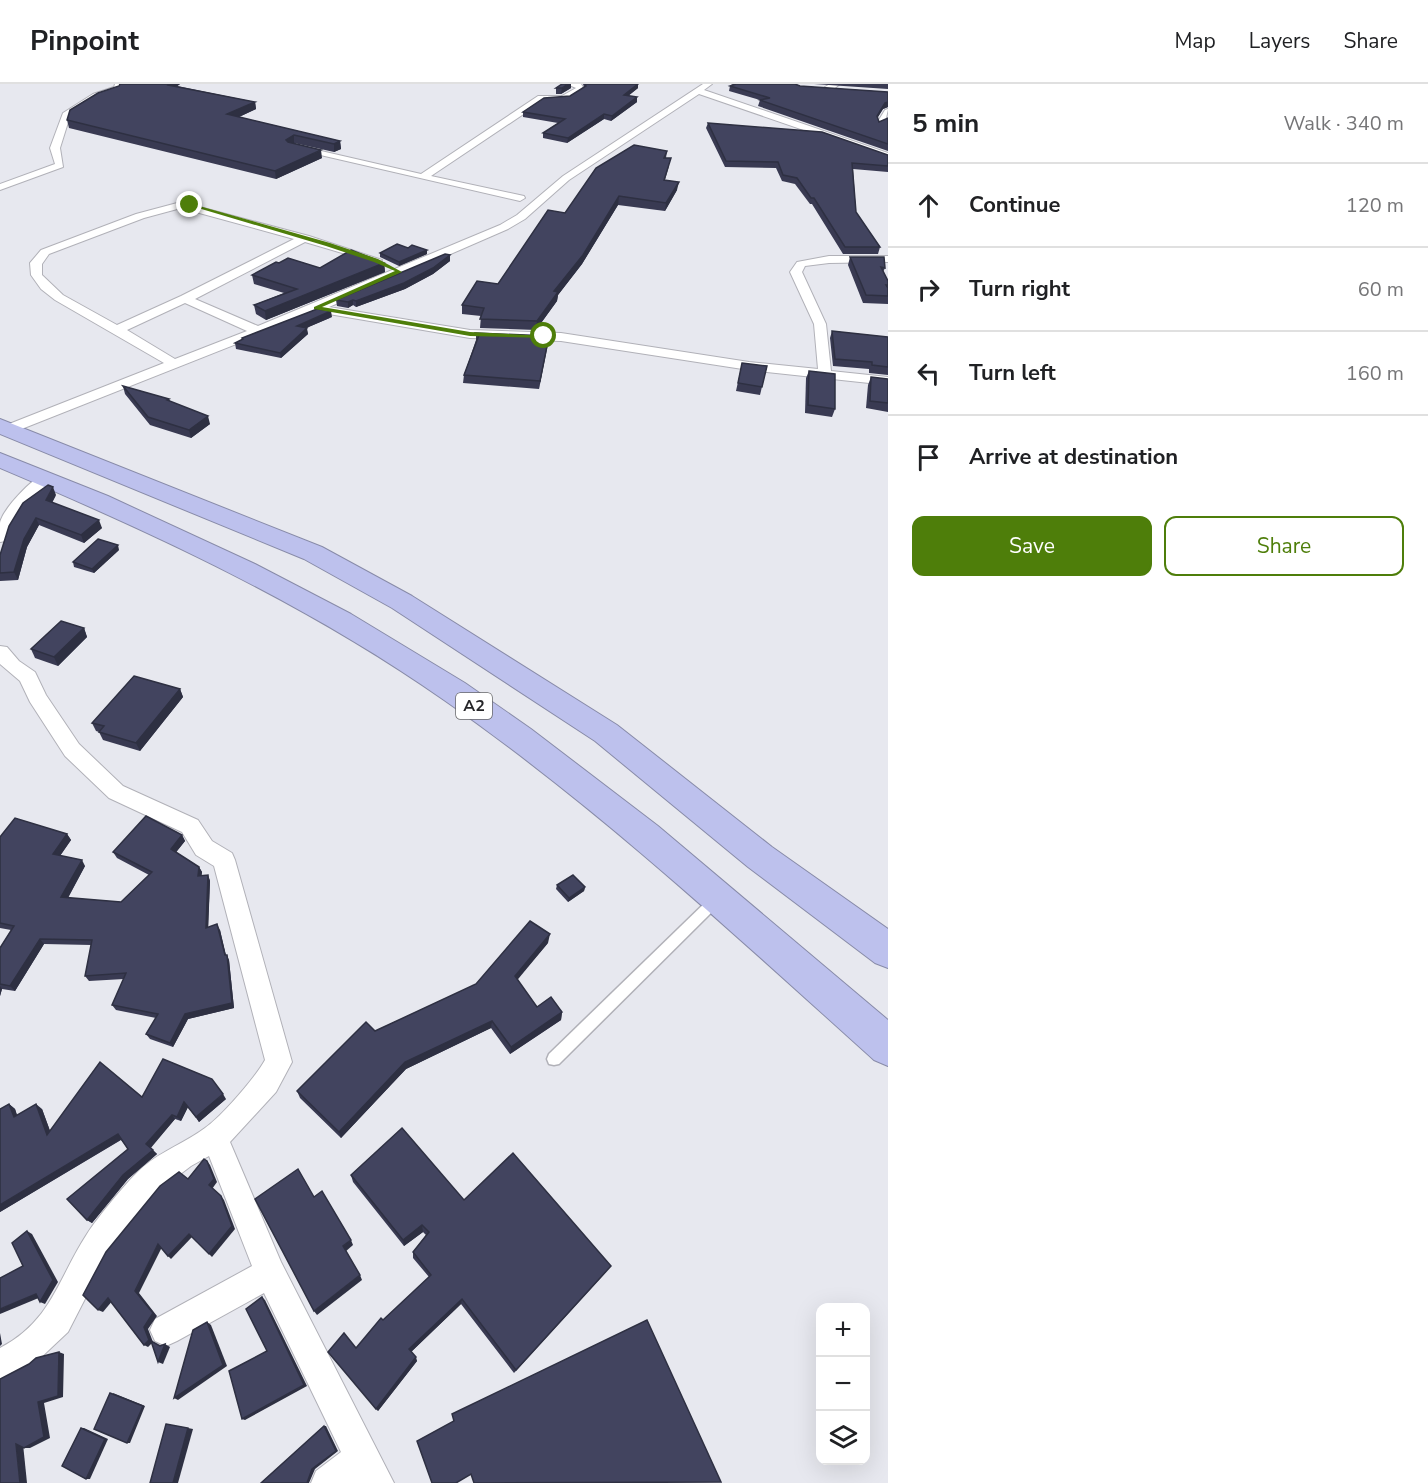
<!DOCTYPE html>
<html lang="en">
<head>
<meta charset="utf-8">
<style>
	:root { --surface:#fff; --page:#f2f2f2; --text:#202124; --muted:#757577; --line:#e0e0e0; --accent:#4e7e0a }
	body { margin:0; font-family:"Nunito Sans",sans-serif; background:var(--page); color:var(--text) }
	.controls { position:absolute; right:18px; bottom:18px; display:grid; overflow:hidden; border-radius:12px; box-shadow:0 6px 24px #0002 }
	.controls button { width:54px; height:54px; display:grid; place-items:center; padding:0; border:0; border-bottom:2px solid var(--line); background:var(--surface); color:var(--text); font:30px sans-serif }
	.stop { position:absolute; width:18px; height:18px; margin:-14px; border:4px solid #4e7e0a; border-radius:50%; background:#fff }
	.stop.end { background:#4e7e0a; border-color:#fff; box-shadow:0 2px 6px #0008 }
	.list { margin:0; padding:0; list-style:none }
	h2 { display:flex; justify-content:space-between; align-items:center; height:78px; margin:0; padding:0 24px; font-size:26px }
	h2 small { font-size:20px; font-weight:400; color:var(--muted) }
	.list li { display:grid; grid-template-columns:39px 1fr auto; gap:18px; align-items:center; box-sizing:border-box; height:84px; padding:0 24px; border-top:2px solid var(--line) }
	.list b { display:block; font-size:22px; white-space:nowrap }
	.list em { font-size:20px; font-style:normal; color:var(--muted) }
	.actions { display:flex; gap:12px; padding:18px 24px }
	.actions a { flex:1; padding:14px 0; border:2px solid var(--accent); border-radius:12px; text-align:center; font-size:21px; color:var(--accent) }
	.actions .main { background:var(--accent); color:#fff }
	.icon { flex:none; width:33px; height:33px; fill:none; stroke:currentColor; stroke-width:2; stroke-linecap:round; stroke-linejoin:round }
	.map { position:relative; flex:none; width:888px; height:1399px; overflow:hidden }
	header { display:flex; align-items:center; gap:36px; box-sizing:border-box; height:84px; padding:0 30px; background:var(--surface); border-bottom:2px solid var(--line) }
	header strong { font-size:28px }
	nav { display:flex; gap:33px; margin-inline-start:auto; font-size:21px }
	main { display:flex }
	aside { flex:1; background:var(--surface) }
	.map>svg:first-child { display:block }
	.lines { fill:none; stroke-linecap:round; stroke-linejoin:round }
	.lane-casing { stroke:#b1b1b8; stroke-width:3 }
	.street-casing { stroke:#b1b1b8; stroke-width:2 }
	.highway-casing { stroke:#888ba8; stroke-width:2 }
	.lane { fill:#fff; fill-rule:evenodd }
	.street { fill:#fff; fill-rule:evenodd }
	.highway { fill:#bdc1ed; fill-rule:evenodd }
	.wall { fill:#393a52 }
	.shaded-wall { fill:#2e3042 }
	.building { fill:#42445f; stroke:#2e3042; stroke-width:1.5 }
	.route { fill:#4e7e0a }
	.labels { text-anchor:middle; dominant-baseline:central; stroke-width:6; stroke-linejoin:round; paint-order:stroke }
	.shield { fill:#fff; stroke:#676769; stroke-width:1.5 }
	.shield-label { font-size:16px; font-weight:bold; fill:#262629 }
</style>
</head>
<body>
<header>
<strong>Pinpoint</strong>
<nav><a>Map</a><a>Layers</a><a>Share</a></nav>
</header>
<main>
<div class="map">
<svg width="888" height="1399" viewBox="0 0 888 1399">
	<rect width="100%" height="100%" fill="#e7e8ef"/>
	<g class="lines">
		<!-- lane casing -->
		<g class="lane-casing">
			<polygon id="lane" points="716,811 720,812 722,816 720,820 559,980 554,981 549,980 547,975 549,970 712,812"/>
		</g>
		<!-- street casing -->
		<g class="street-casing">
			<g id="street">
				<polygon points="115,0 123,0 120,7 99,14 70,32 60,64 63,83 0,106 0,100 55,80 50,64 63,29 93,10 114,3"/>
				<polygon points="567,0 581,0 584,5 569,15 543,17 431,92 524,112 525,114 520,117 290,64 295,61 421,90 538,12 562,12 576,4"/>
				<path d="M703 0H712L704 6 888 69V75L699 10 569 96 525 135 508 145 329 223 470 246 561 249 749 278 818 285 814 240 790 188 797 178 829 172H888V178L829 179 805 182 802 188 826 240 831 287 888 293V301L749 286 561 257 470 254 317 228 14 348H4L2 345 4 342 164 279 55 216 41 205 31 191 30 179 41 166 136 130 181 118 309 152 382 176 376 179 305 158 195 215 258 242 500 141 517 131 563 92ZM181 124 294 155 181 212 117 241 63 211 42 191V180L49 170 144 134ZM185 219 247 247 175 275 127 246Z"/>
				<polygon points="830,0 840,0 831,7 825,7 825,3"/>
				<polygon points="888,25 885,39 878,41 877,39 885,26"/>
				<path d="M45 390 53 395 25 425 6 457 0 458C0 452 0 445 0 439 2 426 33 393 45 390Z"/>
				<path d="M0 562 7 563 19 577 35 588 46 611 79 660 123 702 198 736 212 757 232 769 235 776 292 978 276 1008 230 1058 281 1178 394 1399H311L316 1387 341 1368 264 1209 177 1257 166 1262 155 1257 150 1246 155 1235 252 1182 209 1072 191 1082 162 1104 108 1170 68 1248 34 1280 0 1297V1264C52 1237 58 1194 87 1150 98 1133 128 1096 143 1083 163 1066 185 1059 205 1044 221 1033 255 994 265 976L214 782 196 771 182 748 109 714 65 672 30 618 20 597 0 580Z"/>
			</g>
		</g>
		<!-- highway casing -->
		<g class="highway-casing">
			<g id="highway">
				<polygon points="0,335 322,463 412,512 617,641 772,763 888,845 888,884 875,879 748,783 595,657 392,524 304,475 0,350"/>
				<path d="M0 369 108 412 255 480 351 530 465 599 531 645 658 742 888 936V982L874 976C735 851 598 723 444 616 307 520 154 449 0 384Z"/>
			</g>
		</g>
		<!-- lane -->
		<use href="#lane" class="lane"/>
		<!-- street -->
		<use href="#street" class="street"/>
		<!-- highway -->
		<use href="#highway" class="highway"/>
	</g>
	<!-- wall -->
	<g class="wall">
		<polygon points="120,0 180,0 177,2 255,18 256,25 239,33 340,57 341,65 334,68 294,59 293,60 322,74 276,95 69,44 67,36 119,2"/>
		<polygon points="583,0 638,0 638,4 628,12 637,18 611,37 604,35 567,59 543,54 543,49 558,39 523,33 523,28 570,12 584,3"/>
		<polygon points="731,0 795,0 800,2 888,8 888,23 883,25 877,34 879,38 888,34 888,31 888,67 758,22 760,16 729,7 730,2 733,1"/>
		<polygon points="814,0 888,0 888,5"/>
		<polygon points="556,4 571,4 561,10 556,10"/>
		<polygon points="708,39 888,71 888,88 853,85 856,128 880,163 878,170 843,170 812,120 810,120 795,100 782,97 776,84 725,83 706,44"/>
		<polygon points="667,67 666,74 669,82 665,96 677,106 665,127 618,121 582,180 558,211 557,217 536,246 480,244 481,232 462,230 462,221 498,200 565,129"/>
		<polygon points="427,166 427,170 399,182 380,173 380,169"/>
		<polygon points="450,171 450,177 433,190 405,205 356,223 353,221 348,224 337,222 336,216"/>
		<polygon points="850,173 885,184 883,188 888,197 888,220 863,219 848,181"/>
		<polygon points="279,179 320,184 384,179 385,188 266,236 256,230 254,221 284,209 254,200 252,191"/>
		<polygon points="332,233 306,244 308,250 281,274 236,265 235,259 242,256 242,254"/>
		<polygon points="832,247 888,253 888,291 869,289 869,285 833,282 830,254"/>
		<polygon points="476,249 549,252 539,305 463,299 464,291 476,256"/>
		<polygon points="742,279 767,282 760,311 736,307"/>
		<polygon points="809,287 835,325 832,333 805,329 806,294"/>
		<polygon points="871,293 888,295 888,328 866,324 868,301"/>
		<polygon points="123,302 169,315 170,317 210,340 191,354 150,341 125,310"/>
		<polygon points="56,411 52,419 102,444 84,459 39,441 27,463 18,496 0,497 0,471"/>
		<polygon points="119,466 94,489 74,483 73,478"/>
		<polygon points="84,544 87,553 58,582 35,574 31,565"/>
		<polygon points="180,605 183,613 140,667 103,656 99,648 96,647 92,639"/>
		<polygon points="67,750 71,756 60,772 85,782 68,814 121,818 149,791 117,774 113,768 182,751 185,757 176,768 199,783 202,788 201,792 208,791 210,797 208,843 220,846 226,871 229,876 234,924 188,935 173,963 150,955 146,950 156,934 116,926 112,921 124,895 89,897 85,892 91,861 44,860 15,907 2,905 0,912 0,864 11,846 0,844 0,753"/>
		<polygon points="557,801 585,803 584,807 568,818 556,805"/>
		<polygon points="548,859 517,895 537,923 562,928 561,936 510,970 491,944 406,985 341,1054 300,1014 297,1007 375,947 476,900"/>
		<polygon points="142,1013 226,1015 199,1038 188,1023 181,1037 175,1035 150,1064 157,1070 128,1095 92,1139 87,1136 128,1065 121,1056 0,1128 9,1020 15,1025 17,1031 42,1025 50,1047"/>
		<polygon points="351,1091 464,1116 606,1188 514,1289 461,1220 411,1268 417,1277 378,1327 356,1264 383,1236 429,1193 413,1174 413,1168 426,1151 423,1148 404,1162 353,1098"/>
	</g>
	<!-- shaded-wall -->
	<g class="shaded-wall">
		<polygon points="169,0 180,0 170,8"/>
		<polygon points="568,0 571,0 571,4 561,10 562,4"/>
		<polygon points="638,0 638,4 623,16 624,11"/>
		<polygon points="637,13 637,18 611,37 612,32"/>
		<polygon points="255,18 256,25 228,38 227,30"/>
		<polygon points="888,18 888,23 883,25 875,38 877,32 885,19"/>
		<polygon points="604,30 604,35 567,59 568,54"/>
		<polygon points="294,51 294,59 287,63 286,56"/>
		<polygon points="340,57 341,65 334,68 334,60"/>
		<polygon points="321,66 322,74 276,95 275,87"/>
		<polygon points="679,98 677,106 665,127 666,119"/>
		<polygon points="619,112 618,121 582,180 558,211 557,217 536,246 537,237 554,207"/>
		<polygon points="427,166 427,170 399,182 399,178"/>
		<polygon points="450,171 450,177 433,190 405,205 356,223 356,217"/>
		<polygon points="384,179 385,188 266,236 265,227"/>
		<polygon points="353,216 353,221 348,224 348,218"/>
		<polygon points="331,227 332,233 297,248 297,242"/>
		<polygon points="307,244 308,250 281,274 280,269"/>
		<polygon points="549,252 548,260 539,305 540,297"/>
		<polygon points="208,332 210,340 191,354 189,346"/>
		<polygon points="53,403 56,411 49,424 46,416"/>
		<polygon points="36,434 39,441 27,463 18,496 14,488 24,455"/>
		<polygon points="99,436 102,444 84,459 81,451"/>
		<polygon points="118,461 119,466 94,489 92,485"/>
		<polygon points="84,544 87,553 58,582 54,573"/>
		<polygon points="180,605 183,613 140,667 136,659"/>
		<polygon points="67,750 71,756 57,776 53,770"/>
		<polygon points="182,751 185,757 174,771 171,765"/>
		<polygon points="82,776 85,782 65,819 61,813"/>
		<polygon points="199,783 202,788 201,798 198,792"/>
		<polygon points="208,791 210,797 208,849 206,844"/>
		<polygon points="585,803 584,807 568,818 569,814"/>
		<polygon points="217,840 220,846 227,877 225,871"/>
		<polygon points="550,850 548,859 514,900 515,892"/>
		<polygon points="40,855 44,860 15,907 10,902"/>
		<polygon points="227,871 229,876 234,924 188,935 173,963 170,959 185,930"/>
		<polygon points="0,902 2,905 0,912"/>
		<polygon points="562,928 561,936 510,970 511,963"/>
		<polygon points="492,937 491,944 406,985 341,1054 339,1048 405,978"/>
		<polygon points="223,1010 226,1015 199,1038 196,1033"/>
		<polygon points="184,1018 188,1023 181,1037 177,1033"/>
		<polygon points="9,1020 15,1025 19,1038 14,1033"/>
		<polygon points="36,1020 42,1025 53,1055 47,1051"/>
		<polygon points="172,1031 175,1035 150,1065 146,1060"/>
		<polygon points="118,1050 122,1055 0,1128 0,1121"/>
		<polygon points="153,1066 157,1070 128,1095 92,1139 87,1136 123,1091"/>
		<polygon points="207,1077 210,1081 217,1098 212,1105 209,1101"/>
		<polygon points="221,1112 224,1116 235,1145 212,1173 209,1170"/>
		<polygon points="422,1141 423,1148 404,1162 403,1156"/>
		<polygon points="27,1147 32,1150 58,1198 45,1220 40,1218"/>
		<polygon points="189,1150 192,1153 171,1175 168,1172"/>
		<polygon points="351,1156 353,1161 345,1168 343,1162"/>
		<polygon points="158,1160 162,1163 139,1209 157,1232 148,1245 153,1258 148,1263 144,1261 144,1243 135,1207"/>
		<polygon points="360,1191 362,1196 317,1231 314,1227"/>
		<polygon points="36,1210 41,1213 0,1230 0,1225"/>
		<polygon points="262,1213 265,1216 307,1302 245,1336 242,1335 304,1301"/>
		<polygon points="108,1214 113,1216 103,1228 98,1226"/>
		<polygon points="462,1215 461,1220 410,1269 409,1265"/>
		<polygon points="207,1238 211,1241 227,1282 178,1316 174,1314"/>
		<polygon points="0,1249 2,1260 0,1262"/>
		<polygon points="165,1260 170,1263 163,1280 158,1278"/>
		<polygon points="59,1268 64,1270 63,1313 44,1319 50,1354 30,1364 24,1364 38,1318"/>
		<polygon points="416,1273 417,1277 378,1327 376,1325"/>
		<polygon points="113,1309 145,1322 130,1359 127,1359"/>
		<polygon points="324,1342 326,1342 338,1367 315,1385 309,1399 307,1399"/>
		<polygon points="81,1344 84,1344 108,1355 90,1395 86,1395"/>
		<polygon points="188,1344 193,1345 178,1399 173,1399"/>
		<polygon points="16,1360 23,1360 27,1399 20,1399"/>
	</g>
	<!-- building -->
	<g class="building">
		<polygon points="120,0 169,0 168,1 255,18 227,30 340,57 334,60 294,51 286,56 288,58 321,66 275,87 67,36 70,26 98,9 119,2"/>
		<polygon points="562,0 568,0 562,4 556,4"/>
		<polygon points="585,0 638,0 624,11 637,13 612,32 604,30 568,54 543,49 565,35 523,28 544,14 570,12 586,2"/>
		<polygon points="736,0 795,0 800,2 888,8 888,18 885,19 877,32 879,38 888,34 888,60 760,16 770,14 730,2"/>
		<polygon points="708,39 822,48 888,71 888,82 852,79 856,128 880,163 845,163 814,114 811,114 797,94 783,91 778,78 726,77"/>
		<polygon points="634,61 667,67 664,74 671,74 664,96 679,98 666,119 619,112 583,171 554,207 558,208 537,237 480,235 484,224 462,221 477,197 498,200 548,126 565,129 596,84"/>
		<polygon points="397,160 408,164 412,161 427,166 399,178 380,169"/>
		<polygon points="351,166 384,179 265,227 254,221 297,205 252,191 276,178 279,179 288,174 320,184"/>
		<polygon points="445,170 450,171 433,184 404,199 356,217 353,216 348,218 336,216"/>
		<polygon points="850,173 884,173 885,184 881,183 888,197 888,201 886,201 888,204 888,212 866,211"/>
		<polygon points="317,225 331,227 297,242 307,244 280,269 235,259 243,255 242,254"/>
		<polygon points="832,247 888,253 888,283 872,281 872,278 835,275"/>
		<polygon points="476,249 549,252 540,297 464,291 479,251"/>
		<polygon points="742,279 767,282 762,303 738,299"/>
		<polygon points="809,287 835,290 835,325 808,321"/>
		<polygon points="871,293 888,295 888,319 870,317"/>
		<polygon points="123,302 169,315 167,316 208,332 189,346 148,333"/>
		<polygon points="48,401 53,403 46,416 99,436 81,451 36,434 24,455 14,488 0,489 0,471 9,442 23,419"/>
		<polygon points="98,455 118,461 92,485 73,478"/>
		<polygon points="61,537 84,544 54,573 31,565"/>
		<polygon points="134,592 180,605 136,659 99,648 104,642 92,639"/>
		<polygon points="146,732 182,751 171,765 199,783 198,792 208,791 206,844 217,840 225,871 227,871 232,919 185,930 170,959 146,950 158,930 112,921 126,889 85,892 92,856 40,855 10,902 0,900 0,864 14,842 0,839 0,753 15,734 67,750 53,770 82,776 61,813 121,818 152,788 113,768"/>
		<polygon points="573,791 585,803 569,814 557,801"/>
		<polygon points="530,837 550,850 515,892 537,923 551,913 562,928 511,963 492,937 405,978 339,1048 297,1007 366,938 375,947 476,900"/>
		<polygon points="163,975 212,995 223,1010 196,1033 184,1018 177,1033 172,1031 146,1060 153,1066 123,1091 87,1136 67,1115 128,1065 118,1050 0,1121 0,1025 9,1020 14,1033 36,1020 47,1051 100,978 142,1013"/>
		<polygon points="402,1044 464,1116 513,1069 611,1182 516,1286 462,1215 409,1265 416,1273 376,1325 328,1268 344,1249 356,1264 381,1234 383,1236 431,1191 413,1168 429,1148 422,1141 403,1156 351,1091"/>
		<polygon points="204,1075 207,1077 214,1095 209,1101 221,1112 232,1142 209,1170 189,1150 168,1172 158,1160 135,1207 153,1229 144,1243 149,1256 144,1261 108,1214 98,1226 83,1211 106,1168 160,1102 179,1088 188,1095"/>
		<polygon points="298,1085 314,1113 322,1107 351,1156 343,1162 360,1191 314,1227 255,1115"/>
		<polygon points="27,1147 53,1196 40,1218 36,1210 0,1225 0,1194 23,1182 12,1159"/>
		<polygon points="262,1213 304,1301 242,1335 229,1287 267,1267 246,1225"/>
		<polygon points="647,1236 721,1398 474,1399 471,1390 456,1399 432,1399 417,1357 454,1337 452,1330"/>
		<polygon points="207,1238 223,1281 174,1314 193,1246"/>
		<polygon points="151,1257 160,1262 165,1260 158,1278"/>
		<polygon points="59,1268 58,1312 38,1318 44,1353 24,1364 16,1360 20,1399 0,1399 0,1295 29,1280 36,1274"/>
		<polygon points="110,1309 143,1322 127,1359 94,1345"/>
		<polygon points="166,1340 188,1344 173,1399 150,1399"/>
		<polygon points="324,1342 336,1367 312,1385 307,1399 261,1399"/>
		<polygon points="81,1344 105,1355 86,1395 62,1382"/>
	</g>
	<!-- route -->
	<polygon class="route" points="192,120 330,159 378,175 402,188 322,223 470,248 547,252 544,254 470,252 314,225 314,223 395,187 374,178 326,162 188,121"/>
	<g class="labels">
		<!-- shield labels -->
		<rect class="shield" x="456" y="609" width="36" height="26" rx="4.5"/>
		<g class="shield-label">
			<text x="474" y="622">A2</text>
		</g>
	</g>
</svg>
<div class="controls">
<button>+</button>
<button>−</button>
<button><svg class="icon" aria-label="layers" viewBox="0 0 24 24"><path d="M12 4l9 5-9 5-9-5zM3 14l9 5 9-5"/></svg></button>
</div>
<div class="stop" style="left:544px;top:252px"></div>
<div class="stop end" style="left:190px;top:121px"></div>
</div>
<aside>
<h2>5 min<small>Walk · 340 m</small></h2>
<ul class="list">
<li><svg class="icon" aria-label="ahead" viewBox="0 0 24 24"><path d="M12 20V5M6 11l6-6 6 6"/></svg><div><b>Continue</b></div><em>120 m</em></li>
<li><svg class="icon" aria-label="right" viewBox="0 0 24 24"><path d="M7 20v-9h11M14 6l5 5-5 5"/></svg><div><b>Turn right</b></div><em>60 m</em></li>
<li><svg class="icon" aria-label="left" viewBox="0 0 24 24"><path d="M17 20v-9H6M10 6l-5 5 5 5"/></svg><div><b>Turn left</b></div><em>160 m</em></li>
<li><svg class="icon" aria-label="arrive" viewBox="0 0 24 24"><path d="M6 21V4h12l-3 4 3 4H6"/></svg><div><b>Arrive at destination</b></div></li>
</ul>
<div class="actions"><a class="main">Save</a><a>Share</a></div>
</aside>
</main>
</body>
</html>
